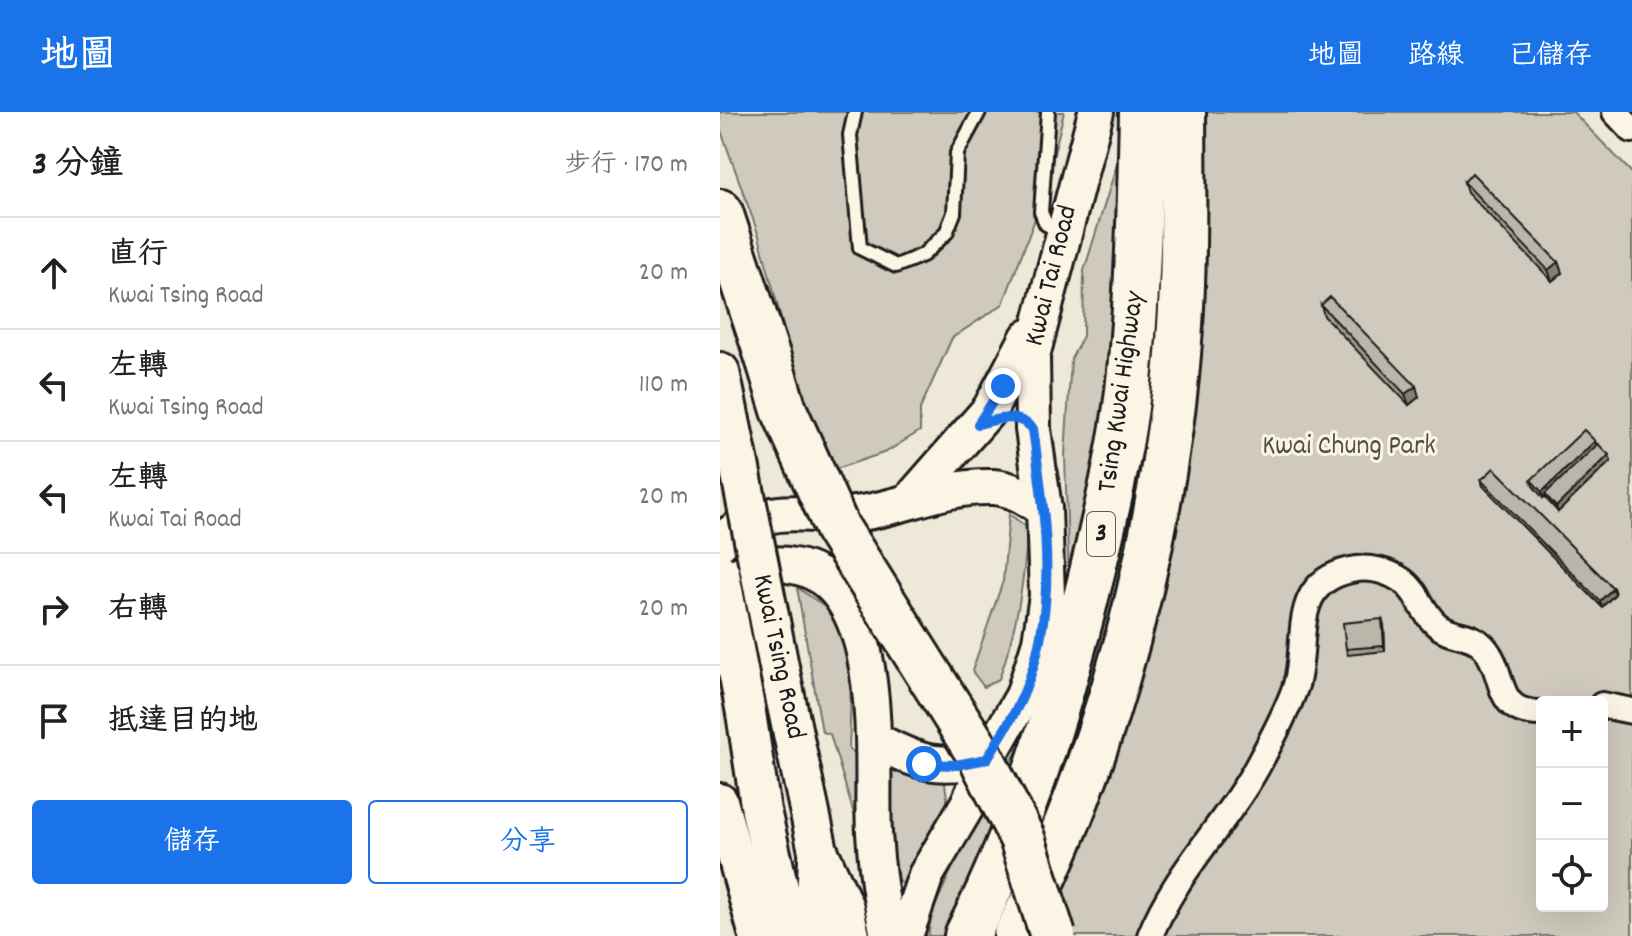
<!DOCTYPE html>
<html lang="zh-TW">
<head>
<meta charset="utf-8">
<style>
	:root { --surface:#fff; --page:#f2f2f2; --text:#222; --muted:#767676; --line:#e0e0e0; --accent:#1a73e8 }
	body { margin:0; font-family:Dekko,"LXGW WenKai TC",sans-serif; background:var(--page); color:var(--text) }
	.controls { position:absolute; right:24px; bottom:24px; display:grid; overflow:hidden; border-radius:8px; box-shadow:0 8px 32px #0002 }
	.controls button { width:72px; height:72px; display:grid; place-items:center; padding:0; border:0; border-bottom:2px solid var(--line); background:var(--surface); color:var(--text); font:40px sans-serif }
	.stop { position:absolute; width:24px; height:24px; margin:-18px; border:6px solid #1a73e8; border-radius:50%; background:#fff }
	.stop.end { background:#1a73e8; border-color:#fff; box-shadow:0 2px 8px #0008 }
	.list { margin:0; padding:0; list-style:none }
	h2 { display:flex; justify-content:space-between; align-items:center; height:104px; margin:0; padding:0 32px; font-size:34px }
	h2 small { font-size:26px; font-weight:400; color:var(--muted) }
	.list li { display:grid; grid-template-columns:52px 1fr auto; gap:24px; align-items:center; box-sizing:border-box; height:112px; padding:0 32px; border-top:2px solid var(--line) }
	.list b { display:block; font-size:30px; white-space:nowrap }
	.list p { margin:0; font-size:26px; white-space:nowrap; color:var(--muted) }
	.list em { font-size:26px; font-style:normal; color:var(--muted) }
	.actions { display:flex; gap:16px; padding:24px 32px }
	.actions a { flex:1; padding:18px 0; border:2px solid var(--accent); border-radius:8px; text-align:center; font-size:28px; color:var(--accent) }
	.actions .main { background:var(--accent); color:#fff }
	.icon { flex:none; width:44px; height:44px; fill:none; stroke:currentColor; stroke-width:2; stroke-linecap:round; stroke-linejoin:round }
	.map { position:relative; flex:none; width:912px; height:824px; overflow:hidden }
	header { display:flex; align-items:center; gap:48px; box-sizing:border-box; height:112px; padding:0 40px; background:var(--accent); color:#fff }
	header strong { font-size:38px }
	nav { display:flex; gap:44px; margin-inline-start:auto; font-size:28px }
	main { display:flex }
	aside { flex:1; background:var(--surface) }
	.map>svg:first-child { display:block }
	.green { fill:#cfcabd; stroke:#76736c; stroke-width:2; fill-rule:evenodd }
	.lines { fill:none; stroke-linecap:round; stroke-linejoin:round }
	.lane-casing { stroke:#1c1c1c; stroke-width:18 }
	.street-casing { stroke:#1c1c1c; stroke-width:30 }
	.secondary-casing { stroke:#1c1c1c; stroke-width:40 }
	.primary-casing { stroke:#1c1c1c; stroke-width:44 }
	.highway-casing { stroke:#1c1c1c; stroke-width:50 }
	.lane { stroke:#fcf5e5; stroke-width:12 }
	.street { stroke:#fcf5e5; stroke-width:24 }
	.secondary { stroke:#fcf5e5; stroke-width:34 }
	.primary { stroke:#fcf5e5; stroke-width:38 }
	.highway { stroke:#fcf5e5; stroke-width:44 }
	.primary-bridge-casing { stroke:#1c1c1c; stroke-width:44; stroke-linecap:butt }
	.highway-bridge-casing { stroke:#1c1c1c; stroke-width:50; stroke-linecap:butt }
	.primary-bridge { stroke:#fcf5e5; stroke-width:38 }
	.highway-bridge { stroke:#fcf5e5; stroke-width:44 }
	.wall { fill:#a09d92; stroke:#1c1c1c; stroke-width:2 }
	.shaded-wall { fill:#827f77; stroke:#1c1c1c; stroke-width:2 }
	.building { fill:#bab6aa; stroke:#1c1c1c; stroke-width:2 }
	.route { stroke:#1a73e8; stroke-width:10 }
	.labels { text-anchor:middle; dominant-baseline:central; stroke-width:6; stroke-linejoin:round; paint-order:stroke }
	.shield { fill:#fcf5e5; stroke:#5f5d58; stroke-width:2 }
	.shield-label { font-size:26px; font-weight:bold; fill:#1c1c1c }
	.street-label { font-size:28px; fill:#1c1c1c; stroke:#fcf5e5 }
	.park-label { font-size:28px; fill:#52504c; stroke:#fcf5e5 }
</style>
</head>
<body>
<header>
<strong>地圖</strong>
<nav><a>地圖</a><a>路線</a><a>已儲存</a></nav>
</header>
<main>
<aside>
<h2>3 分鐘<small>步行 · 170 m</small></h2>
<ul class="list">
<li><svg class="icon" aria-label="ahead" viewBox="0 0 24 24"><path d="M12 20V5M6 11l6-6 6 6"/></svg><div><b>直行</b><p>Kwai Tsing Road</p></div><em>20 m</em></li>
<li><svg class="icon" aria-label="left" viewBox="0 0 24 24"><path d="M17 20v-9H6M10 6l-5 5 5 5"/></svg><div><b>左轉</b><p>Kwai Tsing Road</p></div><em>110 m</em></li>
<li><svg class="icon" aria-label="left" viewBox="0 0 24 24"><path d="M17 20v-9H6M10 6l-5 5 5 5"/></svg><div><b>左轉</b><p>Kwai Tai Road</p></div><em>20 m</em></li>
<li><svg class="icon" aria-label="right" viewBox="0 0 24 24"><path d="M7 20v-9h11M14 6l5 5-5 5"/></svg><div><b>右轉</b></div><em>20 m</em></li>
<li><svg class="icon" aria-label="arrive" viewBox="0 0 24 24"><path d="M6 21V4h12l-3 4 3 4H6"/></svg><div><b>抵達目的地</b></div></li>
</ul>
<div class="actions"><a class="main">儲存</a><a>分享</a></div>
</aside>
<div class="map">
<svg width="912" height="824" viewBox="0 0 912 824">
	<rect width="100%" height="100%" fill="#eee8d9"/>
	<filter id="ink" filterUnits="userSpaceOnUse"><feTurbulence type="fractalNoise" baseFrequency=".0125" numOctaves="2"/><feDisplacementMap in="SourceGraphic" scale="16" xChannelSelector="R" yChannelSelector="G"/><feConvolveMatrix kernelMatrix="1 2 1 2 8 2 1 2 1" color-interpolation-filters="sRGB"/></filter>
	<g filter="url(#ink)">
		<!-- green -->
		<g class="green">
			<polygon points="0,0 344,0 324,83 283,192 232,226 200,297 200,319 166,340 116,357 83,289 39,124 0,16"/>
			<path d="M413 0H853L912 61V824H208L212 801 243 732 305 625 349 478 345 343 351 247 363 224 364 159ZM822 590H882V794H822Z"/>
			<path d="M289 402 308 416C304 469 297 517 279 567L264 575 252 559 283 469Z"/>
			<path d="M77 475C88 484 104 492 112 502 137 532 130 602 129 638L172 659 202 628 224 665 232 721 215 764 182 771 166 759 167 705 136 709 110 622 102 620Z"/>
		</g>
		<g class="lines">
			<!-- lane casing -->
			<g class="lane-casing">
				<g id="lane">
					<polyline points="135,0 130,23 140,136 176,154 203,143 226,121 234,101 237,41 259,0"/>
					<polyline points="328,0 321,100 326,112 343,121"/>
				</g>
			</g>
			<!-- street casing -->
			<g class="street-casing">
				<g id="street">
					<polyline points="895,0 912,18"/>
					<polyline points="882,593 912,599"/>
					<path d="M430 824C456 758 511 707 543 644 555 621 568 597 576 573 589 529 568 471 631 458 649 454 668 459 683 469 699 481 702 500 716 512 730 525 751 520 764 535 787 561 772 602 822 601"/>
				</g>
			</g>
			<!-- secondary casing -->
			<g class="secondary-casing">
				<g id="secondary">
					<polyline points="192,386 270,297 308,225"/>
					<path d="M0 431C11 419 31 407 47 404 76 397 105 406 134 402 181 397 223 373 273 375 293 376 308 387 324 397"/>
					<path d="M16 465C33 453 54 450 74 454 171 472 150 652 154 721 156 756 161 790 168 824"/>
					<path d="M155 628C200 652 217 657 267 647"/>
					<polyline points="0,689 37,824"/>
					<polyline points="185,824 206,763 248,692 267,647 303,584 320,530 327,484 324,397 313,317 312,244 376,0"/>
				</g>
			</g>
			<!-- primary casing -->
			<g class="primary-casing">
				<g id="primary">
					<polyline points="0,260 18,347"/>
					<polyline points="62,570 98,739 124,796 130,824"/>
					<polyline points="26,601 41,699 70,824"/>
					<polyline points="97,824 95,807 98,747"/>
				</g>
			</g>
			<!-- highway casing -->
			<g class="highway-casing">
				<g id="highway">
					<polyline points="0,100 49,249"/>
					<path d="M247 824C309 702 346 572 377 440 389 387 402 333 408 279 418 186 420 93 422 0"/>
					<path d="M296 824C376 667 426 489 450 315 465 211 464 105 463 0"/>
				</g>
			</g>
			<!-- lane -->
			<use href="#lane" class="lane"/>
			<!-- street -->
			<use href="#street" class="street"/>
			<!-- secondary -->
			<use href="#secondary" class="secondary"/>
			<!-- primary -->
			<use href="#primary" class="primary"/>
			<!-- highway -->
			<use href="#highway" class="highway"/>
			<!-- primary-bridge casing -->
			<g class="primary-bridge-casing">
				<g id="primary-bridge">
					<polyline points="18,347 62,570"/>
					<polyline points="0,462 26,601"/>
				</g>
			</g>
			<!-- highway-bridge casing -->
			<g class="highway-bridge-casing">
				<polyline id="highway-bridge" points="49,249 64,298 117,416 261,645 302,726 333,824"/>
			</g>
			<!-- primary-bridge -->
			<use href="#primary-bridge" class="primary-bridge"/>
			<!-- highway-bridge -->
			<use href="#highway-bridge" class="highway-bridge"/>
		</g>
		<!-- wall -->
		<g class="wall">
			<polygon points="744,70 838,150 842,161 832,169 747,80"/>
			<polygon points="601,193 699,285 689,293 604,204"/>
			<polygon points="875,329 877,334 891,349 838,400 827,388 825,384 823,386 813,374 811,368"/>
			<polygon points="761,368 893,476 895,482 882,495 763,374"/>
			<polygon points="662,507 664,513 665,539 628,543 626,537"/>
		</g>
		<!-- shaded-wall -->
		<g class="shaded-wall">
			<polygon points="838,150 842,161 832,169 828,158"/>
			<polygon points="696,274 699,285 689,293 685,282"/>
			<polygon points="875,329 877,335 823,386 822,380"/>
			<polygon points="889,343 891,349 838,400 836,395"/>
			<polygon points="893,476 895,482 882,495 880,489"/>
			<polygon points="662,507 664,513 665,539 664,534"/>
		</g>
		<!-- building -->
		<g class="building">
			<polygon points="752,61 838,150 828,158 744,70"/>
			<polygon points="610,185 696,274 685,282 601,193"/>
			<polygon points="864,318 875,329 822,380 811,368"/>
			<polygon points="878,332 889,343 836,395 825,382"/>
			<polygon points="774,356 893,476 880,489 761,368"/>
			<polygon points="662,507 664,534 626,537 623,511"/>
		</g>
	</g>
	<g class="lines" filter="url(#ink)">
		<!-- route -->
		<path class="route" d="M204 652 236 653 267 647C279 626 294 605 303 583 340 498 325 405 313 317 297 300 279 307 258 312L283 274"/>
	</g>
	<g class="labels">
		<!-- shield labels -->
		<rect class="shield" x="367" y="400" width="28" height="44" rx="6"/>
		<g class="shield-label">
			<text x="381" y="422">3</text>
		</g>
		<!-- street labels -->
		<g class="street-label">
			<text transform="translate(333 164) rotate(-76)">Kwai Tai Road</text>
			<text transform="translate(403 280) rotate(-82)">Tsing Kwai Highway</text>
			<text transform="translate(57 545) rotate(78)">Kwai Tsing Road</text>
		</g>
		<!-- park labels -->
		<g class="park-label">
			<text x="629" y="336">Kwai Chung Park</text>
		</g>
	</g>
</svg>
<div class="controls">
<button>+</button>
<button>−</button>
<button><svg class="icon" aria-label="locate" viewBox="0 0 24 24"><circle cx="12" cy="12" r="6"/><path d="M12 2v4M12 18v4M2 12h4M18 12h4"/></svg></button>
</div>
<div class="stop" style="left:204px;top:652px"></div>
<div class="stop end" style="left:283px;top:274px"></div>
</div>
</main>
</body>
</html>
